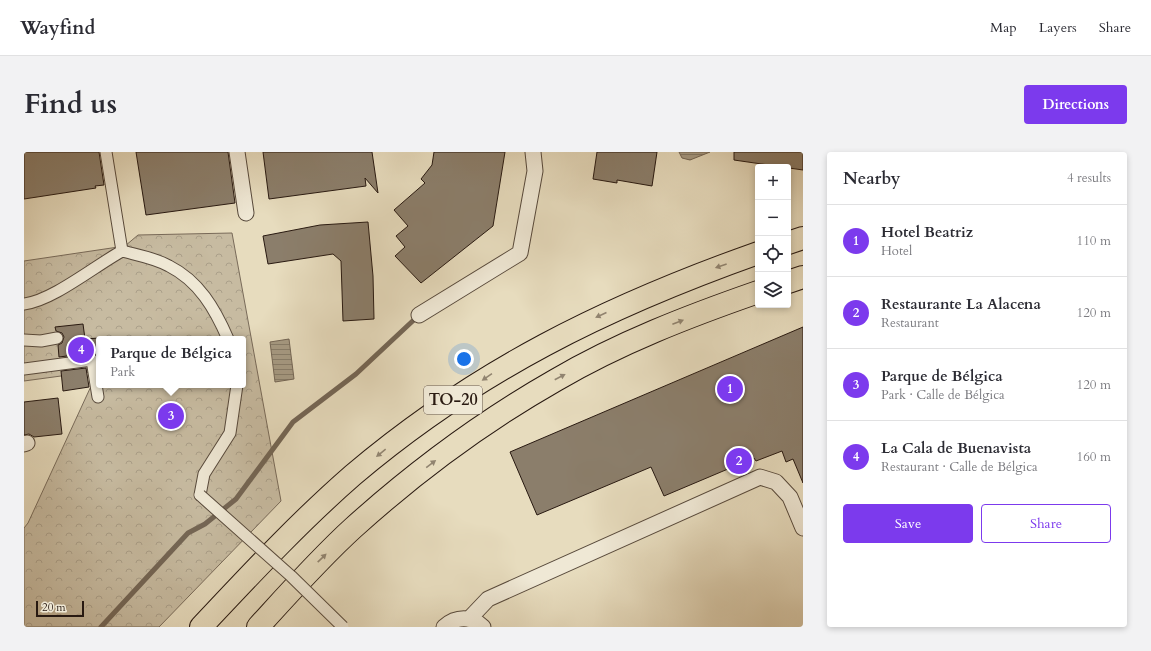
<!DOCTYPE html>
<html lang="en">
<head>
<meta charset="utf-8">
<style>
	:root { --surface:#fff; --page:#f2f2f3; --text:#2b2b33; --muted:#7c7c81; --line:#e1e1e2; --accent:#7c3aed }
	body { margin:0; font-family:Cardo,serif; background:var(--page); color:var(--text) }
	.controls { position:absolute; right:12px; top:12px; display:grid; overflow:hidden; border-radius:4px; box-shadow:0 2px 6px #0003 }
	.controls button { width:36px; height:36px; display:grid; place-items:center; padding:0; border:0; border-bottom:1px solid var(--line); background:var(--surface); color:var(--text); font:20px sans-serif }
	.scale { position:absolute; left:12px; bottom:10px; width:48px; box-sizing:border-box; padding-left:4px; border:2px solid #281911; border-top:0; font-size:11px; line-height:14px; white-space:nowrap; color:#281911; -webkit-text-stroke:3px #efe8d5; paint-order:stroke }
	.you { position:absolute; left:440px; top:207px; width:14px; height:14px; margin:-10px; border:3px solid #fff; border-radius:50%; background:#1a73e8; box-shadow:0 0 0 6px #1a73e833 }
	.badge { display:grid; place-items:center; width:26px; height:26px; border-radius:50%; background:var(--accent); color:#fff; font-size:13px; font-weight:700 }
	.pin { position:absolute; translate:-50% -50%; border:2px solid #fff; box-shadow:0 1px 4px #0006 }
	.popup { position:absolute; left:72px; top:184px; width:150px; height:52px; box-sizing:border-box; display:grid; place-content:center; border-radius:4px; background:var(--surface); filter:drop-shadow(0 1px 3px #0005); font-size:13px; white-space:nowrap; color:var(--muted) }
	.popup b { font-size:15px; color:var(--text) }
	.popup::after { content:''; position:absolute; left:50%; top:100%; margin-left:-8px; border:8px solid transparent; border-top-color:var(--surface) }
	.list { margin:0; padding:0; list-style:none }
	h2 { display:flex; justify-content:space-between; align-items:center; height:52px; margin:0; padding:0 16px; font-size:17px }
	h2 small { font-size:13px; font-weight:400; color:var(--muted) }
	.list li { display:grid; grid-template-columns:26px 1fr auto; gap:12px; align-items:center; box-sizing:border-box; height:72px; padding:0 16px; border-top:1px solid var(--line) }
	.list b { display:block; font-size:15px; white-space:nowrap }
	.list p { margin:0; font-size:13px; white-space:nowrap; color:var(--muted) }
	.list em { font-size:13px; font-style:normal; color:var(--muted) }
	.actions { display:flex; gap:8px; padding:12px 16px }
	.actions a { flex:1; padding:9px 0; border:1px solid var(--accent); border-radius:4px; text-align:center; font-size:14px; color:var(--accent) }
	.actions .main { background:var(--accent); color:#fff }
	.icon { flex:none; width:22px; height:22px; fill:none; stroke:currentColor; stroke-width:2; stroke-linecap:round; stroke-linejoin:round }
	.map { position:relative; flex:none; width:779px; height:475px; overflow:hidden; border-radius:4px }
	header { display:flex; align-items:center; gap:24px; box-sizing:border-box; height:56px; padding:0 20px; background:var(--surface); border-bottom:1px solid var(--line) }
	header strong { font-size:19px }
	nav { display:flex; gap:22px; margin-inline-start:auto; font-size:14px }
	.intro { display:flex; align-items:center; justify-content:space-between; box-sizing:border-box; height:96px; padding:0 24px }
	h1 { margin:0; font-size:28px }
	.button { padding:10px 18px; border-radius:4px; background:var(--accent); color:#fff; font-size:14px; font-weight:700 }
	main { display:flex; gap:24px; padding:0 24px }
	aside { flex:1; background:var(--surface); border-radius:4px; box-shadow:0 2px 6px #0003 }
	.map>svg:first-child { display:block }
	.park { fill:url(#park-crowns); stroke:#786a59; fill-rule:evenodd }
	.water { fill:url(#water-rules); stroke:#746655 }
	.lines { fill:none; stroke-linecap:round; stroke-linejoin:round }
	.stream { stroke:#746655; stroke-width:5 }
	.building { fill:#8b7e6b; stroke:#281911 }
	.pedestrian-casing { stroke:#584a3c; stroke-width:13 }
	.minor-casing { stroke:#584a3c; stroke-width:17 }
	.trunk-casing { stroke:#281911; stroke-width:24 }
	.pedestrian { stroke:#efe8d5; stroke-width:11 }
	.minor { stroke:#efe8d5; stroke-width:15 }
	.trunk { stroke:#e7dcbe; stroke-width:22 }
	.pedestrian-bridge-casing { stroke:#584a3c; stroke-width:13; stroke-linecap:butt }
	.pedestrian-bridge { stroke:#efe8d5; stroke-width:11 }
	.oneway { fill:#918470 }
	.labels { text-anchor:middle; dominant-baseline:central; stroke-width:3; stroke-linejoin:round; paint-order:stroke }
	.shield { fill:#efe8d5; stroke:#64574c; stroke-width:1 }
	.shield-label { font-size:16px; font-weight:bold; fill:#281911 }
</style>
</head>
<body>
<header>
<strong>Wayfind</strong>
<nav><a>Map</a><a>Layers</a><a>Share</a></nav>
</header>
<div class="intro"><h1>Find us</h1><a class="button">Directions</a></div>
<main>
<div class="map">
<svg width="779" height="475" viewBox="0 0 779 475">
	<defs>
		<pattern id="park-crowns" width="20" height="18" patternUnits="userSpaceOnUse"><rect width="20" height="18" fill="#c7bba1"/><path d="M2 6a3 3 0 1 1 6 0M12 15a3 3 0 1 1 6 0" fill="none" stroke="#aba08a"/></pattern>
		<pattern id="water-rules" width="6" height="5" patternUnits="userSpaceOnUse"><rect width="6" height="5" fill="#a69a83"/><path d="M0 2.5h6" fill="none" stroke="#877d6a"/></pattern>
	</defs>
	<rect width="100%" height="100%" fill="#e7dcbe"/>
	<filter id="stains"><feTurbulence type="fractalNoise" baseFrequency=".005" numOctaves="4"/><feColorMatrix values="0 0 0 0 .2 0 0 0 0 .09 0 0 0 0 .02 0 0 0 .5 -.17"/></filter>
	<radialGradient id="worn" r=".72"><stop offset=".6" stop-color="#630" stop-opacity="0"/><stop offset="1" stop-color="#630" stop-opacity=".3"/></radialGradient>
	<!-- park -->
	<path class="park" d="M208 81 257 349 135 475H0V376L4 371 74 219 0 229V109L101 94 114 83ZM75 187H219V233H75Z"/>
	<!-- water -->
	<g class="water">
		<polygon points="655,0 686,0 666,8 658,6"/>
		<polygon points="265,187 270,227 251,230 246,190"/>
	</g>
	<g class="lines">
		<!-- stream -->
		<polyline class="stream" points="77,475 164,381 181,372 212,347 269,270 332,222 394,164"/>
	</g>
	<!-- building -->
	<g class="building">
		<polygon points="0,0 75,0 80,33 71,34 72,36 0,47"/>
		<polygon points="112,0 204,0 211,51 122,63"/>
		<polygon points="239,0 348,0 354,41 341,26 342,34 245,47"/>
		<polygon points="410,0 481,0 469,74 397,131 371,104 381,95 372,84 384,74 370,58 401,31 397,27 408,13"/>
		<polygon points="573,0 633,0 628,34 593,28 593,31 569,27"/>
		<polygon points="710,0 779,0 779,18 710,8"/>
		<polygon points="344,70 349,124 350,167 319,169 317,109 309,102 244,112 239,84 296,73"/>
		<polygon points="59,172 61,187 75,186 75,207 73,203 67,201 35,205 34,193 38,191 40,185 38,181 32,179 31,175"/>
		<polygon points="779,175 779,331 769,307 762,310 758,299 732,309 730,306 640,344 627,315 513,363 486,300"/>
		<polygon points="62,216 65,235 39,239 37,219"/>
		<polygon points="34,246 38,282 10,285 5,282 0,283 0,250"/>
	</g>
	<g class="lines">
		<!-- pedestrian casing -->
		<g class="pedestrian-casing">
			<g id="pedestrian">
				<polyline points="82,0 98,99"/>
				<path d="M0 152C28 149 71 114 98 99 113 103 131 106 145 114 175 129 191 157 204 187"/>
				<polyline points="0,188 17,189 33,186"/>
				<polyline points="0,217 68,208 74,245"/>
				<polyline points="176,343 180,322 206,281 213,233"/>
			</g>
		</g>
		<!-- minor casing -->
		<g class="minor-casing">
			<g id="minor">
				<polyline points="213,0 222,61"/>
				<polyline points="395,163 496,101 511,19 509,0"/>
				<polyline points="0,292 3,291"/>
				<polyline points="445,467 464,447 736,325 752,330 766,345 779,376"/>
				<path d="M420 475C432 464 448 464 459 475"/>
			</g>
		</g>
		<!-- trunk casing -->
		<g class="trunk-casing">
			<g id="trunk">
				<polyline points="764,91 779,86"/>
				<polyline points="764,130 779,125"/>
				<path d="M177 475C226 423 275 370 329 323 453 218 582 155 734 101"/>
				<path d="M234 475C265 441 295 407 329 376 391 320 460 269 532 228 595 191 665 164 734 140"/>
			</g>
		</g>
		<!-- pedestrian -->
		<use href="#pedestrian" class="pedestrian"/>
		<!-- minor -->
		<use href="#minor" class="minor"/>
		<!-- trunk -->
		<use href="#trunk" class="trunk"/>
		<!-- pedestrian-bridge casing -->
		<g class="pedestrian-bridge-casing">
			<polyline id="pedestrian-bridge" points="176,343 267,424 319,475"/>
		</g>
		<!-- pedestrian-bridge -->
		<use href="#pedestrian-bridge" class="pedestrian-bridge"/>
	</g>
	<!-- one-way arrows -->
	<defs><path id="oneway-solid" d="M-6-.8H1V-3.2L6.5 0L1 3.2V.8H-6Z"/></defs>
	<g class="oneway">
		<use href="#oneway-solid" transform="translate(697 114) rotate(161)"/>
		<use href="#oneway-solid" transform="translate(577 163) rotate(156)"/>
		<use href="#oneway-solid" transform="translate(654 170) rotate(-21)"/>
		<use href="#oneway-solid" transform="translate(463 225) rotate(146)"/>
		<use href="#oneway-solid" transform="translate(536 225) rotate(-28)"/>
		<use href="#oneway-solid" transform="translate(357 301) rotate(141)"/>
		<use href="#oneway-solid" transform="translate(407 312) rotate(-37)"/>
		<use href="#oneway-solid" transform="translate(298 406) rotate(-44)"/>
	</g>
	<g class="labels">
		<!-- shield labels -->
		<rect class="shield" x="400" y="234" width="58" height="28" rx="3"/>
		<g class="shield-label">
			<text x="429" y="248">TO-20</text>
		</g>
	</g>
	<rect width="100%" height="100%" filter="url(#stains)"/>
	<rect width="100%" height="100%" fill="url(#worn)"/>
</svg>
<div class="controls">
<button>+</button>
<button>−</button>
<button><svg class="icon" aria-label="locate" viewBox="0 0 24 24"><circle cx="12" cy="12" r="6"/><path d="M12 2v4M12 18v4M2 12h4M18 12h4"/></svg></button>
<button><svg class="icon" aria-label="layers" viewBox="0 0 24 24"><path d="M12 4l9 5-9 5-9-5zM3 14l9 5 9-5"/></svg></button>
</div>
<div class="scale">20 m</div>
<div class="you"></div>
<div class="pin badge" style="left:706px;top:237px">1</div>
<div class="pin badge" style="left:715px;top:309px">2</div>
<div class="pin badge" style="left:147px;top:264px">3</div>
<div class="popup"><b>Parque de Bélgica</b>Park</div>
<div class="pin badge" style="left:57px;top:198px">4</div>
</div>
<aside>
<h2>Nearby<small>4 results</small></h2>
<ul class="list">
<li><span class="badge">1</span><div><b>Hotel Beatriz</b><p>Hotel</p></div><em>110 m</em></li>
<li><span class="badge">2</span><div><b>Restaurante La Alacena</b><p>Restaurant</p></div><em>120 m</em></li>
<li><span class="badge">3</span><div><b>Parque de Bélgica</b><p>Park · Calle de Bélgica</p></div><em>120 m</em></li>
<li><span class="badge">4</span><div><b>La Cala de Buenavista</b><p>Restaurant · Calle de Bélgica</p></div><em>160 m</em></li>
</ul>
<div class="actions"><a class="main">Save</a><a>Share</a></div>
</aside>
</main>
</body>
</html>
